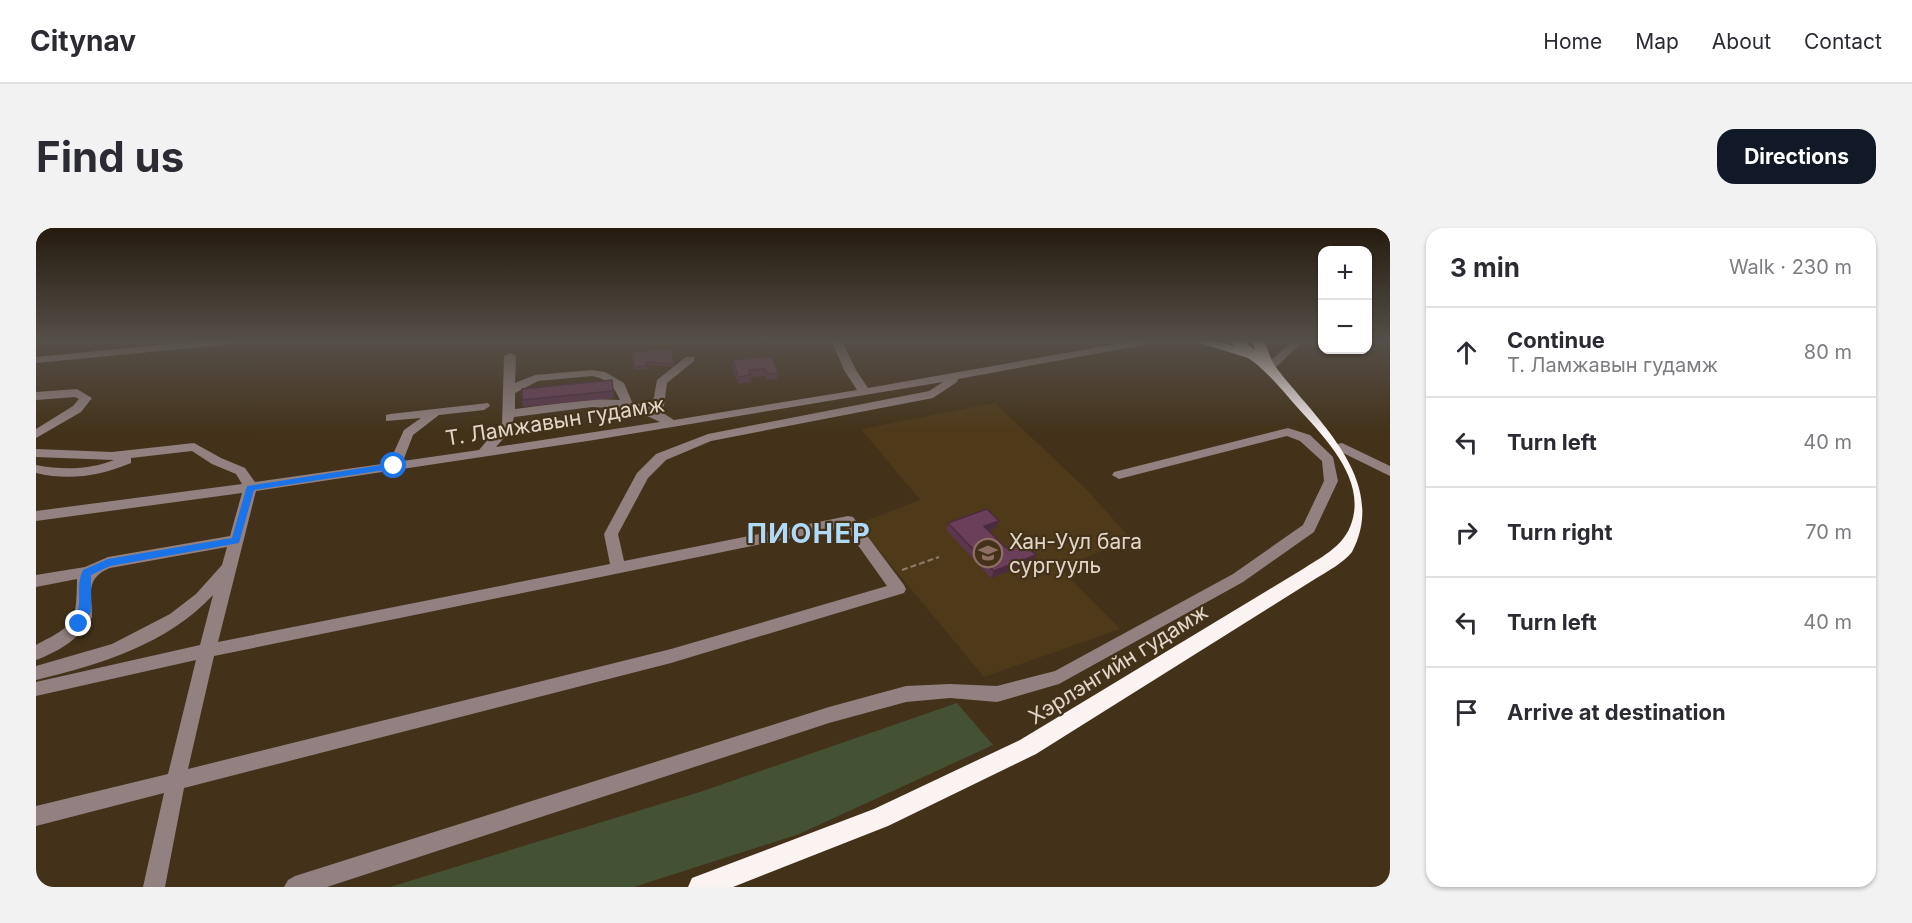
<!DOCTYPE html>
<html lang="en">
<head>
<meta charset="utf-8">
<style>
	:root { --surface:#fff; --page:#f2f2f3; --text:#2b2b33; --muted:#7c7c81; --line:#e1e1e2; --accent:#111827 }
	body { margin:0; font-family:Inter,sans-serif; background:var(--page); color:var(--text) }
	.controls { position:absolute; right:18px; top:18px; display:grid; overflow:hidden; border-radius:12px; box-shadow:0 2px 4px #0004 }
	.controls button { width:54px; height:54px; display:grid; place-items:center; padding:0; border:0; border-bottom:2px solid var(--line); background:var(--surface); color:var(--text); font:30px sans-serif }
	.stop { position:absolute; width:18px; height:18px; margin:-14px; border:4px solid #1a73e8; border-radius:50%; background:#fff }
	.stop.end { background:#1a73e8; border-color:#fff; box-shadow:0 2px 6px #0008 }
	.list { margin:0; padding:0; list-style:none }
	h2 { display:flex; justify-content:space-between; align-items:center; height:78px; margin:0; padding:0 24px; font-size:26px }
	h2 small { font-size:20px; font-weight:400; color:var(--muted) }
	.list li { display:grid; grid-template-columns:39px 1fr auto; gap:18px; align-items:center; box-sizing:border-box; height:90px; padding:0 24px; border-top:2px solid var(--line) }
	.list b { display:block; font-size:22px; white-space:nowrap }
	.list p { margin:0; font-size:20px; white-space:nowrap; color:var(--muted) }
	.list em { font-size:20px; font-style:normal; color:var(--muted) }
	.icon { flex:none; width:33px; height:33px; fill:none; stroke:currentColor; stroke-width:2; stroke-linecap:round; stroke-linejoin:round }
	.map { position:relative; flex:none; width:1354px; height:659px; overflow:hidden; border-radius:18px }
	header { display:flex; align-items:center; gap:36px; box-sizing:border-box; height:84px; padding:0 30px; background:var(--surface); border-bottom:2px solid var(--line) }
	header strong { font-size:28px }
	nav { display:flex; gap:33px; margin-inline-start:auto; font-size:21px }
	.intro { display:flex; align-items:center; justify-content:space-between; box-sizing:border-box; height:144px; padding:0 36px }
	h1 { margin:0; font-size:42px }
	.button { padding:15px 27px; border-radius:18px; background:var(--accent); color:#fff; font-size:21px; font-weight:700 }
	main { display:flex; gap:36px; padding:0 36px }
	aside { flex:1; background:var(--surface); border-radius:18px; box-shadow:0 2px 4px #0004 }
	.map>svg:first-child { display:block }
	.built { fill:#4e3919 }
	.green { fill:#445132 }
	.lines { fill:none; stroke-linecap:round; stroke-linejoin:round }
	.path { stroke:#8b7d69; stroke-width:2; stroke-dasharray:6 3; stroke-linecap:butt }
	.minor { fill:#928180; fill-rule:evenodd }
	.highway { fill:#fbf3f2; fill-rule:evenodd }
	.wall { fill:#5c364d }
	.shaded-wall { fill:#4b2c3f }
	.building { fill:#6b3f5a; stroke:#4b2c3f; stroke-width:1.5 }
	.route { fill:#1a73e8 }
	.labels { text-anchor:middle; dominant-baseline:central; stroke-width:4.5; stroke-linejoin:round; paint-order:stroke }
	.street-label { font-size:21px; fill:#e1d6c8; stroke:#433219 }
	.poi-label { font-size:21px; fill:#e1d6c8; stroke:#433219; text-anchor:start }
	.district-label { font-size:27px; font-weight:bold; letter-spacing:1.5px; fill:#b0dbf8; stroke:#433219 }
</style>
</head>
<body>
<header>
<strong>Citynav</strong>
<nav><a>Home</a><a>Map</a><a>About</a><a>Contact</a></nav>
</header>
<div class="intro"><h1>Find us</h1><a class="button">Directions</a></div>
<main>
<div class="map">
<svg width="1354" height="659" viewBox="0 0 1354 659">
	<rect width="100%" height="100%" fill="#433219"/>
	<!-- built -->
	<polygon class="built" points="959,175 1050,261 1095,311 1024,340 1084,401 948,449 821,296 884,272 825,201"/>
	<!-- green -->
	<polygon class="green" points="921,475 957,517 763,606 598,659 354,659 667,563"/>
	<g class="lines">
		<!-- path -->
		<polyline class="path" points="866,342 903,329"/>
		<!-- minor -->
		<g class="minor">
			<polygon points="165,113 201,113 196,116 0,135 0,129"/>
			<path d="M796 113H806L820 142 832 160 1097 113H1118L1113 116 922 151 921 154 897 170 675 213 630 232 612 250 582 306 588 333 812 288 817 289 868 357 870 361 868 365 635 435 148 560 129 659H107L128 565 0 598V578L132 546 160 432 0 468V454L164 417 177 367C132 416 63 437 0 452V438L76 416 134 386 160 366 186 337 191 319 74 340C49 350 56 365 56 389 45 410 22 424 0 432V417C40 396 40 396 41 351L0 359V347L49 339 72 329 194 308 206 265 0 293V283L206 256 200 246 176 236 156 223 95 230V235C64 248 33 253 0 245V237C26 242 53 242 78 232L0 229V221L76 224 158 215 185 230 209 240 219 254 353 235 368 202 385 190 350 193V187L354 186 452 175 454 178 448 182 403 187 377 207 367 233 443 222 466 195 468 128 474 125 480 128 479 155 499 147 556 142 569 144 588 155 596 174 616 180 621 152 650 129H658V133L631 155 627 185 638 192 821 162 808 142ZM556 148C571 151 578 158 584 172L556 171 479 181V165L502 153ZM907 154 893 163 672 206 620 226 601 245 568 306 574 336 182 414 220 263 558 212ZM556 179 596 181 624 194 460 219 474 203 478 189ZM809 299 851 358 635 421 152 541 178 428Z"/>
			<polygon points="1256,113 1267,113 1237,142 1229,142 1229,138"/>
			<polygon points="41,161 56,170 45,184 0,210 0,201 37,178 43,171 39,169 0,172 0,164"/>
			<polygon points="1252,200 1274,207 1297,229 1302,253 1278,304 1207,354 1023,456 961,474 914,470 870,474 793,495 291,659 248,659 252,652 259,648 793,479 870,458 914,456 961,458 1019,443 1197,346 1267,297 1288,253 1286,233 1264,213 1251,208 1083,251 1076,247 1078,244"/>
			<polygon points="1306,215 1354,238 1354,248 1301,222 1300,219 1301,216"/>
		</g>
		<!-- highway -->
		<path class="highway" d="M1158 113H1179L1198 118 1195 113H1208L1219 122 1216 113H1228C1232 120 1234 131 1239 138 1278 190 1354 251 1316 324 1307 335 1292 343 1279 351L1000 526 852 598 697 659H652L656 650 838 581 984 512 1267 341C1284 330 1306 319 1314 299 1333 253 1289 210 1261 179 1248 164 1235 148 1219 135L1212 130Z"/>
	</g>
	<!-- wall -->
	<g class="wall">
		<polygon points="596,124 638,136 638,139 611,137 611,141 598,142"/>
		<polygon points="697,132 742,145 741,151 731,152 729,148 715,149 715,154 702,156 696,139"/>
		<polygon points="576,152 578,170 487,179 486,172"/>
		<polygon points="912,295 960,300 953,303 970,320 1000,327 997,334 955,350 910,302"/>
	</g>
	<!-- shaded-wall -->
	<g class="shaded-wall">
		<polygon points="963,293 960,300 946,305 948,298"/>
		<polygon points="1000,327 997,334 955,350 958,343"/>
	</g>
	<!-- building -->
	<g class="building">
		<polygon points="635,121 638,136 610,134 611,138 598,139 596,124"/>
		<polygon points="736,129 742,145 731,146 729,141 713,142 715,147 702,149 697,132"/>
		<polygon points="576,152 577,163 486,172 486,161"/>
		<polygon points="951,281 963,293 948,298 970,320 986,314 1000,327 958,343 912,295"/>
	</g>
	<!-- sky -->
	<linearGradient id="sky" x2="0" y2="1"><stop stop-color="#251c0e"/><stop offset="0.55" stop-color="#554f49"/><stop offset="1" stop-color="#554f49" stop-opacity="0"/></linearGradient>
	<rect width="1354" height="205" fill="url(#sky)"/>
	<!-- route -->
	<path class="route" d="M358 235 363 238 361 240 218 262 203 315 74 338 55 347V384L46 399 43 401 37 396C49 375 38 361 47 342L72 331 196 310 211 258Z"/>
	<!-- icons -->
	<defs>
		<g id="school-ring" transform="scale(1.5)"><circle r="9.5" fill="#433219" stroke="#8d6e63" stroke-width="1.5"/><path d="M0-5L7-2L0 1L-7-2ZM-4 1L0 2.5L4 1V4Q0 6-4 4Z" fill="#8d6e63"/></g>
	</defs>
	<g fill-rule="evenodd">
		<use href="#school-ring" x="952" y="325"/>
	</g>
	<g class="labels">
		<!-- street labels -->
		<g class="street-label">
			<text transform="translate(519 193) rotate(-9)">Т. Ламжавын гудамж</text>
			<text transform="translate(1082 436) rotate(-32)">Хэрлэнгийн гудамж</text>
		</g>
		<!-- poi labels -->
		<g class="poi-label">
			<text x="973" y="313">Хан-Уул бага<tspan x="973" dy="24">сургууль</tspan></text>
		</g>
		<!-- district labels -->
		<g class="district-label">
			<text x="773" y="305">ПИОНЕР</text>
		</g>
	</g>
</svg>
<div class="controls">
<button>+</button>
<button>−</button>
</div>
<div class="stop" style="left:358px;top:238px"></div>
<div class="stop end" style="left:43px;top:396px"></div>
</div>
<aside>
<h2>3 min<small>Walk · 230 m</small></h2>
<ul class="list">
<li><svg class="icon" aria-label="ahead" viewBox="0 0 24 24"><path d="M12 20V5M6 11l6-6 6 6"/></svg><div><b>Continue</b><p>Т. Ламжавын гудамж</p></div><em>80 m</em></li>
<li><svg class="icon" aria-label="left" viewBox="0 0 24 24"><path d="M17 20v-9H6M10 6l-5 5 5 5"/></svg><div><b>Turn left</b></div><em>40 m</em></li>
<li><svg class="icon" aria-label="right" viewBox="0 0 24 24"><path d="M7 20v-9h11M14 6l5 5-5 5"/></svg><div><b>Turn right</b></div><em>70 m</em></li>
<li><svg class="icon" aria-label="left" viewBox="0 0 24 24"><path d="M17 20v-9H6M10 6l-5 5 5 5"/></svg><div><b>Turn left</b></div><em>40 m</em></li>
<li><svg class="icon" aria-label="arrive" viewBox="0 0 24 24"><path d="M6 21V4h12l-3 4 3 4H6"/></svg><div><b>Arrive at destination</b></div></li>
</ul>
</aside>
</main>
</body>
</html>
